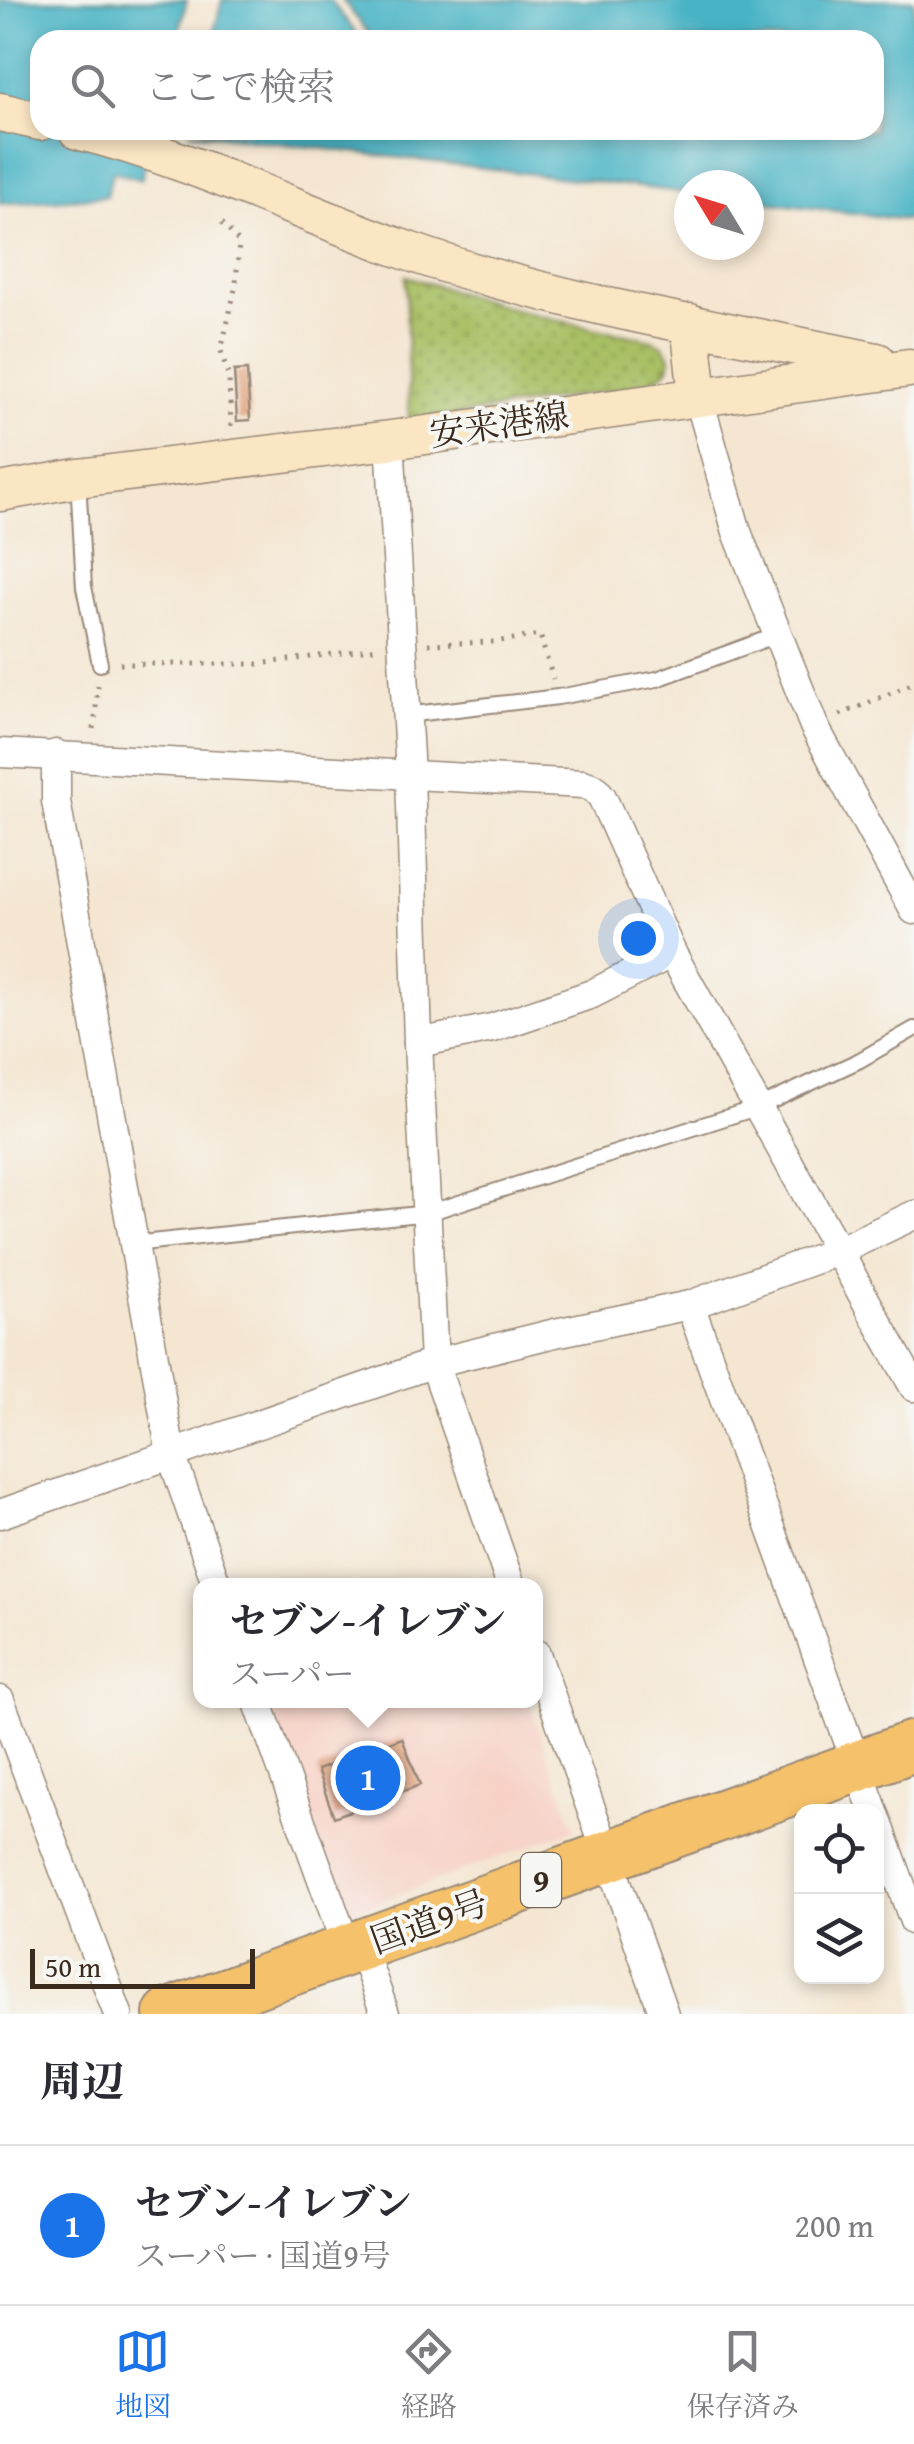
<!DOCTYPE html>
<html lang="ja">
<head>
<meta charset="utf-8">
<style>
	:root { --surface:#fff; --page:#f7f7f7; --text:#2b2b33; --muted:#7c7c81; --line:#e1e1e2; --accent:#1a73e8 }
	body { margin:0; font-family:"Gentium Book Plus","Noto Serif JP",serif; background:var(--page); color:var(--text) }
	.controls { position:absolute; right:30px; bottom:30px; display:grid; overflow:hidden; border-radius:20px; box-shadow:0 5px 15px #0003 }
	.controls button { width:90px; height:90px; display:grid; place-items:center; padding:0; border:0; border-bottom:2px solid var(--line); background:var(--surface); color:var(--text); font:50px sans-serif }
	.compass { position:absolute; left:674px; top:170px; width:90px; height:90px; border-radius:50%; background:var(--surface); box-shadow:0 5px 15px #0003; rotate:308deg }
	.scale { position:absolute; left:30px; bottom:25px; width:225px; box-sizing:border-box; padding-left:10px; border:5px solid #3b2a1e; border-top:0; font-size:28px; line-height:35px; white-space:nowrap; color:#3b2a1e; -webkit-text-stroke:8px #f6f6f2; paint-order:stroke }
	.you { position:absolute; left:638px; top:938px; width:35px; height:35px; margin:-25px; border:8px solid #fff; border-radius:50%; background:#1a73e8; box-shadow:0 0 0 15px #1a73e833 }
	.badge { display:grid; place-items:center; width:65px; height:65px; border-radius:50%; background:var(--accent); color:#fff; font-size:32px; font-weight:700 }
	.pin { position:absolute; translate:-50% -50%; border:5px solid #fff; box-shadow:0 2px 10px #0006 }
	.popup { position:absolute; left:193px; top:1578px; width:350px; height:130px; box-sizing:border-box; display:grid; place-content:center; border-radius:20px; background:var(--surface); filter:drop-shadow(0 2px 8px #0005); font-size:32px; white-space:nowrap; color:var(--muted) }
	.popup b { font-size:38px; color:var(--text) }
	.popup::after { content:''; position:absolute; left:50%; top:100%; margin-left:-20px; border:20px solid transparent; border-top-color:var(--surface) }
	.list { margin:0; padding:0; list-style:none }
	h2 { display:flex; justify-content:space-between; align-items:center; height:130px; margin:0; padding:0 40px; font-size:42px }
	h2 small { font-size:32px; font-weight:400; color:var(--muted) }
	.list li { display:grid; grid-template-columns:65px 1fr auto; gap:30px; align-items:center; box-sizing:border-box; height:160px; padding:0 40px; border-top:2px solid var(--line) }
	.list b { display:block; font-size:38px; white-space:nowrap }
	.list p { margin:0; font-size:32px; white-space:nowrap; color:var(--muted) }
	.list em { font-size:32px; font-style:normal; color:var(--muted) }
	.icon { flex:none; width:55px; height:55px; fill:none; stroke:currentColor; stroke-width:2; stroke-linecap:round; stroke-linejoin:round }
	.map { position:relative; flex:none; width:914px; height:2014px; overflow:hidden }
	.search { position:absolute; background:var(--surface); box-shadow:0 5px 15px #0003; left:30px; right:30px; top:30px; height:110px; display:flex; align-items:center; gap:25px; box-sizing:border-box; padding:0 35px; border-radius:30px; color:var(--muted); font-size:38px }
	.sheet { height:290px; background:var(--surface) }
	nav { display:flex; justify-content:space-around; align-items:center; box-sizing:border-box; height:140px; border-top:2px solid var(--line); background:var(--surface); font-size:28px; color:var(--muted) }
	nav a { display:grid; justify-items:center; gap:5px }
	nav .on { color:var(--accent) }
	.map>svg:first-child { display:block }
	.built { fill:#f7d1c6 }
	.green { fill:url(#green-dots); stroke:#727542; stroke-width:2.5 }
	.water { fill:#47b3c5; stroke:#416e72; stroke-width:2.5 }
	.building { fill:#df9c73 }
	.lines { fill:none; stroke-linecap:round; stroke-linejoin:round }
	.lane-casing { stroke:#988878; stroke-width:18 }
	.street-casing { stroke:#988878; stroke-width:31 }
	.secondary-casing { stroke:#988878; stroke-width:41 }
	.highway-casing { stroke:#988878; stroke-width:54 }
	.path { stroke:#988878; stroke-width:5; stroke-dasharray:2.5 8; stroke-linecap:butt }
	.lane { stroke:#fff; stroke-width:14 }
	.street { stroke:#fff; stroke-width:28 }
	.secondary { stroke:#fbe6c4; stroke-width:38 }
	.highway { stroke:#f5c16b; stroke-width:50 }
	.labels { text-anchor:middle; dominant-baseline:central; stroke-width:8; stroke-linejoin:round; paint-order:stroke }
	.shield { fill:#f6f6f2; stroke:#73675e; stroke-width:2.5 }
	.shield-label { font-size:32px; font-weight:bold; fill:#3b2a1e }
	.street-label { font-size:35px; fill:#3b2a1e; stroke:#f6f6f2 }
</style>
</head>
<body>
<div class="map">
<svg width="914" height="2014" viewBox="0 0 914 2014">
	<defs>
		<pattern id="green-dots" width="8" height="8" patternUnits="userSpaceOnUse" patternTransform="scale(2.5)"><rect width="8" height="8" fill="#a9c065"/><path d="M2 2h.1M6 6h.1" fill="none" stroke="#8b9c53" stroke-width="1.8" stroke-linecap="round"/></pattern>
	</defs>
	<rect width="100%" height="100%" fill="#f6f6f2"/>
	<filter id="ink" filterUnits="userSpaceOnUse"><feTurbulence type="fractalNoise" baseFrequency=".01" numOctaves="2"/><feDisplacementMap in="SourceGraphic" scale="20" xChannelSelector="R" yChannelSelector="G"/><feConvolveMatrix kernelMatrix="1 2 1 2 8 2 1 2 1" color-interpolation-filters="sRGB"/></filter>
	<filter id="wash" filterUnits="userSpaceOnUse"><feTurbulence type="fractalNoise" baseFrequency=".0048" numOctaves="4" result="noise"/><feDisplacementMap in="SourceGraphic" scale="40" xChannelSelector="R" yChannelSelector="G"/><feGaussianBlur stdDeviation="2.25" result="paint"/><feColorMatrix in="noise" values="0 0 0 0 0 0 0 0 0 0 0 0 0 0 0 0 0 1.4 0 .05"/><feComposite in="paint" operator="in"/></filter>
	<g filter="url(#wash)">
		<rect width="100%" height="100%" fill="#f4e6d1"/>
		<!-- built -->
		<polygon class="built" points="276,1700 528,1701 575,1829 346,1914 269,1703"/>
		<!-- green -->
		<path class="green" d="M406 276C471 297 536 317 602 330 616 333 654 337 663 346 687 372 645 384 627 388L409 423Z"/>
		<!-- water -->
		<g class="water">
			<polygon points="0,0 187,0 177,40 40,40 40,130 154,130 141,180 113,171 106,196 0,204"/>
			<polygon points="222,0 330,0 362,40 212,40"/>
			<polygon points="342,0 914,0 914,221 749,200 749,185 689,185 689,193 189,132 874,130 874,40 374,40"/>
		</g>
		<g id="blocks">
			<!-- building -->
			<g class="building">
				<polygon points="247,370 250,420 237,421 234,371"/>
				<polygon points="402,1738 420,1785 334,1817 317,1770"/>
			</g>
		</g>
	</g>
	<g filter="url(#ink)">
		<use href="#blocks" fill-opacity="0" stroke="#988878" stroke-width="2.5"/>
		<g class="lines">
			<!-- lane casing -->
			<g class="lane-casing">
				<g id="lane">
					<polyline points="78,478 84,587 100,664"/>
					<polyline points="406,715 558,697 657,679 777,635"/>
					<polyline points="132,1244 428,1213 759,1107 860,1060 914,1029"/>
				</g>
			</g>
			<!-- street casing -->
			<g class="street-casing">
				<g id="street">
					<polyline points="698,396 737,532 814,726 914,910"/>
					<polyline points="390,440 410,773 418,1043 434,1363 511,1586"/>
					<polyline points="0,753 583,784 594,788 602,797 672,953 914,1387"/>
					<polyline points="56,754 56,801 171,1454 217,1586"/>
					<polyline points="418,1043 492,1028 592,994 672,953"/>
					<polyline points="690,1305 874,1812"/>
					<polyline points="0,1514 434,1363 555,1333 690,1305 838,1251 914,1215"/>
					<polyline points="536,1654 664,2014"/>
					<polyline points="0,1700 118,2014"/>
					<polyline points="257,1700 348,1951"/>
					<polyline points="876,1817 914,1921"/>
					<polyline points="361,1946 385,2014"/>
				</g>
			</g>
			<!-- secondary casing -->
			<g class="secondary-casing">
				<g id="secondary">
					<polyline points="0,112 40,121"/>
					<path d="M78 130C191 158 296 211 405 250 557 304 720 329 877 362"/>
					<polyline points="690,323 698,396"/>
					<polyline points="0,492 78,478 390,440 909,368"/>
				</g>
			</g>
			<!-- highway casing -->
			<g class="highway-casing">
				<polyline id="highway" points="169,2014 914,1746"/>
			</g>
			<!-- path -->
			<g class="path">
				<polyline points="222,223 239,242 236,285 221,351 229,378 231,426"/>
				<polyline points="428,644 494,642 540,635 553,679"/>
				<polyline points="120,664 259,664 378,648"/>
				<polyline points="840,715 914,683"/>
				<polyline points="94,729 98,685"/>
			</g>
			<!-- lane -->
			<use href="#lane" class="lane"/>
			<!-- street -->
			<use href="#street" class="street"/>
			<!-- secondary -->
			<use href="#secondary" class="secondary"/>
			<!-- highway -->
			<use href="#highway" class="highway"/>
		</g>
	</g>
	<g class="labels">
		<!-- shield labels -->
		<rect class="shield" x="521" y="1853" width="40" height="54" rx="8"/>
		<g class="shield-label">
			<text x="541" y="1880">9</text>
		</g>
		<!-- street labels -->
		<g class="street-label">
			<text transform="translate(499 424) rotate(-8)">安来港線</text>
			<text transform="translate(429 1921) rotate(-20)">国道9号</text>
		</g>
	</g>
</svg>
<div class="controls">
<button><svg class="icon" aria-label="locate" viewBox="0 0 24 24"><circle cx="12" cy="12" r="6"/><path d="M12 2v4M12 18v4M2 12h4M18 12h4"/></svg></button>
<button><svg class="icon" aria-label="layers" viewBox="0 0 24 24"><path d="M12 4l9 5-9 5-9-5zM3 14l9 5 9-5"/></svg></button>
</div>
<svg class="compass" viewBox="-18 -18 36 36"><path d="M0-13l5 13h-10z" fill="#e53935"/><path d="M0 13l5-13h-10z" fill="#7c7c81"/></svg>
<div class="scale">50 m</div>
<div class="you"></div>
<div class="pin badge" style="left:368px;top:1778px">1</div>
<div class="popup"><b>セブン-イレブン</b>スーパー</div>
<div class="search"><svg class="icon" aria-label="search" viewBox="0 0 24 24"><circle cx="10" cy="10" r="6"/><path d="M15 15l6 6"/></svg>ここで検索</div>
</div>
<section class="sheet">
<h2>周辺<small></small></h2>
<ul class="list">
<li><span class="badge">1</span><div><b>セブン-イレブン</b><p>スーパー · 国道9号</p></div><em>200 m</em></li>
</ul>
</section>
<nav>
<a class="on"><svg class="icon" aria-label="map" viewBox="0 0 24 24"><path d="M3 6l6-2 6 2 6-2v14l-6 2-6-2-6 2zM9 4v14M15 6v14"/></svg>地図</a>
<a><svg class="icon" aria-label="directions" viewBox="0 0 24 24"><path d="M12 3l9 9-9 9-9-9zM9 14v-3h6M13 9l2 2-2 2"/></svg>経路</a>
<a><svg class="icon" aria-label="saved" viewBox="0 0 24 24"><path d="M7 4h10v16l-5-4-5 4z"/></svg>保存済み</a>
</nav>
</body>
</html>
